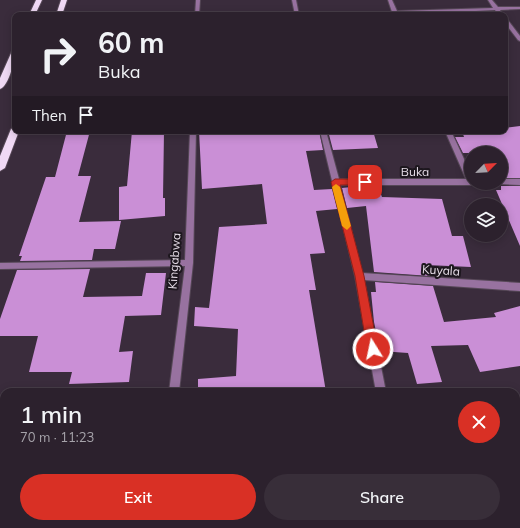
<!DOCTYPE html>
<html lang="en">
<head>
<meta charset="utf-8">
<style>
	:root { --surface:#2c212d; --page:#382e39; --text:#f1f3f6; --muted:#a6a3aa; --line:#483e49; --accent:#d93025 }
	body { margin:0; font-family:Mulish,sans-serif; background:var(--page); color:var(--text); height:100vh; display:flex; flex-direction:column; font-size:15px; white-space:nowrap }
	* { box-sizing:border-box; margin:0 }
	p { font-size:13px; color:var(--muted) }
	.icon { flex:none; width:22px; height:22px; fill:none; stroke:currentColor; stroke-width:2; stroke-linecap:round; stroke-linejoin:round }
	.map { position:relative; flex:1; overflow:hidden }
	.drawer { position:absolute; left:0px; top:388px; width:520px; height:140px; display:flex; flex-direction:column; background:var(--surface); border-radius:12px 12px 0 0; box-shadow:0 2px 10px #0003,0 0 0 1px var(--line) }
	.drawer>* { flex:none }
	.guide { position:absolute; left:12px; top:12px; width:496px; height:122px; border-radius:8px; box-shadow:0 2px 10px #0003,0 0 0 1px var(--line); background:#2c212d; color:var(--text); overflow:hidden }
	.needle { width:26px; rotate:66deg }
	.controls { position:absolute; left:464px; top:146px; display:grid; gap:8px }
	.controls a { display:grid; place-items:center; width:44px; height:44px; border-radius:50%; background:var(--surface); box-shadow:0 2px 10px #0003,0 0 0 1px var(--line); font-size:20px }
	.pin { position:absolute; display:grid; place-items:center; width:34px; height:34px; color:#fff; margin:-17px; border-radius:8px; box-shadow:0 2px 6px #0006 }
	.me { position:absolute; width:44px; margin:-22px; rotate:350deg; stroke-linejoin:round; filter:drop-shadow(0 0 3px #0008) }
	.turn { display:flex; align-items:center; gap:14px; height:84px; padding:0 20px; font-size:18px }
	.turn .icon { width:52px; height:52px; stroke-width:2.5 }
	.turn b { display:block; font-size:28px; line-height:34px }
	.then { display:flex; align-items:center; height:38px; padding:0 20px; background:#0003; gap:8px; font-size:15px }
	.round { display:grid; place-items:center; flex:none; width:42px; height:42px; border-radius:21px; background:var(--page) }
	.headline { display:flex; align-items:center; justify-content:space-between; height:68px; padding:0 20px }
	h1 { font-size:24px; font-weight:600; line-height:30px }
	.primary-button { display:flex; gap:8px; margin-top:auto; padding:8px 20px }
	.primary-button a { flex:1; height:46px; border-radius:24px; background:var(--accent); color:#fff; font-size:16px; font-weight:600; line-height:46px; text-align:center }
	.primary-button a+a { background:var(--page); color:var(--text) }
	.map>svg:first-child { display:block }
</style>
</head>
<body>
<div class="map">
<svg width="520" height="528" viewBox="0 0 520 528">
	<rect width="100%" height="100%" fill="#3a2c3c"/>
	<path fill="#ca8fd6" d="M520 126V178H501V153H463L455 137H464L462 131H505V128Z
		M67 131H90L78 176H91L79 222 121 221 115 249H94L92 260 20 261 22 256H19L46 177H55Z
		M132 131H164L163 198H165V216L119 220V187L127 186Z
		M199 131H319L323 150 306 151 314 190 332 189 337 209 316 211 325 253 310 254 316 290H309L326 392H198V379L236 376 238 329 194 326 195 307 209 308 219 227 267 224 262 184 202 189Z
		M328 131H373L378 148 333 150Z
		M360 186H378L382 197 442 199 452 236H463L471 267 427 265 430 276 374 272 366 206 347 208 342 188Z
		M501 186H520V246L496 190H501Z
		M90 269 83 297 142 296 146 273H166L161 315 125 316 119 352 133 351 129 382 69 384 72 372H29L38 336H0V319L17 270Z
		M375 282 433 286 444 322 496 317 494 313 520 306V366L480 372 468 345 431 346 442 382 417 384 408 353 380 351 374 322 371 292H376Z"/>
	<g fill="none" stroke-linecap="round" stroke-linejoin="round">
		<g stroke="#564857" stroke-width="2">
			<path id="minor" d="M196 0H200L199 15H195Z
				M292 0H296L299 15H295Z
				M388 0H392L397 11 493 8 488 0H492L498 7H520V9L500 10 503 15H498L495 10 398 15H345L347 14 392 12Z
				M505 18 507 19 520 36V41L518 40 505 23Z
				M190 131H196L193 263 179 392H169L185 266 0 269V263L185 260Z
				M320 131H326L339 179H466L445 131H451L471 174V183H474L471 185H340L362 273 520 283V291L364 280 386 392H376L355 276Z
				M501 179H520V185L499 184 501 183Z
				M520 479V489L516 490V480Z
				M154 524H166L165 528H153Z"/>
		</g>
		<g stroke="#564857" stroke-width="2">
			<path id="trunk" d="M36 0H42L35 15H29Z
				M61 0H67L62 15H56Z
				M12 51H15C15 60 9 86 0 89V78Z
				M15 126V131H19L5 168 0 171V156L11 129Z"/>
		</g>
		<use href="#minor" fill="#9872a0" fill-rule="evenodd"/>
		<use href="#trunk" fill="#f0d9f5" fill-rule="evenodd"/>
	</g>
	<path fill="#d93025" stroke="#8d1f18" d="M335 179H365L369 182 365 185H340L364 276 378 349 376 352 373 354 369 352 367 349 355 276 331 182Z"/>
	<path fill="#f59e0b" d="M336 184 340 187 351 226 347 230 342 226 332 187Z"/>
	<g text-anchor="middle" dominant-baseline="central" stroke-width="4" stroke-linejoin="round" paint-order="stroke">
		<g font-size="12" fill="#e6dde7" stroke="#1d171e">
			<text x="415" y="171">Buka</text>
			<text transform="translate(174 261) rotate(-86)">Kingabwa</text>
			<text transform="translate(441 270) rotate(4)">Kuyala</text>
		</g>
	</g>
</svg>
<div class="controls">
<a><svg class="needle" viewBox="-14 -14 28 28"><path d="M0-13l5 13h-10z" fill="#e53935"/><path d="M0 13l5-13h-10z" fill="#a6a3aa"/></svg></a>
<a><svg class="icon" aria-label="layers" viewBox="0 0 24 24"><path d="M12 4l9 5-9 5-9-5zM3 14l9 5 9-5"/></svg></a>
</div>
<div class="pin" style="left:365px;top:182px;background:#d93025"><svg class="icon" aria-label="arrive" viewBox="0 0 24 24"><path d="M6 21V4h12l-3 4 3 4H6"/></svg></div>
<svg class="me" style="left:373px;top:349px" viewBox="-20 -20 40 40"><circle r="17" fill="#d93025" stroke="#fff" stroke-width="3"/><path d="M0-11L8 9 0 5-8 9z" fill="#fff"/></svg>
<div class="guide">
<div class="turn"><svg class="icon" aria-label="right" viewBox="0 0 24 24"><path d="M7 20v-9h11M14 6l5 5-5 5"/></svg><div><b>60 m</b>Buka</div></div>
<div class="then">Then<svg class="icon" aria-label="arrive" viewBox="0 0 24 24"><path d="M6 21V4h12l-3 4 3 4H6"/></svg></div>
</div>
<section class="drawer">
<div class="headline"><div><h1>1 min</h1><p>70 m · 11:23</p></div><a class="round" style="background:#d93025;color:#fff"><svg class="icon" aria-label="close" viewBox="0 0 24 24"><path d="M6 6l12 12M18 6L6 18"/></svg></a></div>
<div class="primary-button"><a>Exit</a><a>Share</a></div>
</section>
</div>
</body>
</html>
